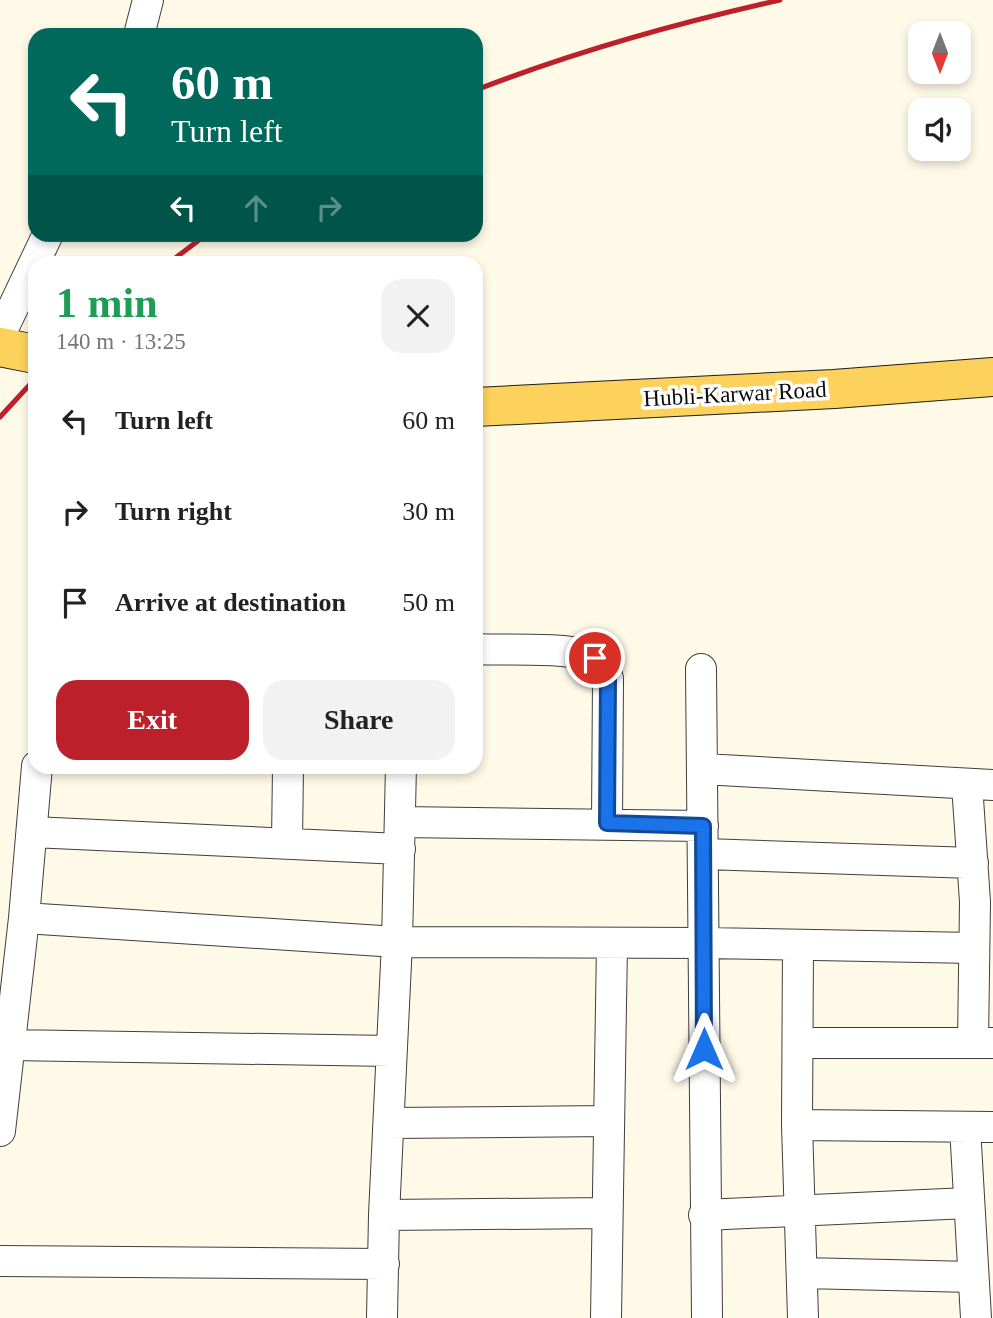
<!DOCTYPE html>
<html lang="en">
<head>
<meta charset="utf-8">
<style>
	:root { --surface:#fff; --page:#f2f2f2; --text:#222; --muted:#767676; --accent:#bc212b }
	body { margin:0; font-family:Georgia,serif; background:var(--page); color:var(--text); height:100vh; display:flex; flex-direction:column; font-size:26px; white-space:nowrap }
	* { box-sizing:border-box; margin:0 }
	p { font-size:23px; color:var(--muted) }
	.icon { flex:none; width:38px; height:38px; fill:none; stroke:currentColor; stroke-width:2; stroke-linecap:round; stroke-linejoin:round }
	.map { position:relative; flex:1; overflow:hidden }
	.details { position:absolute; left:28px; top:256px; width:455px; height:518px; display:flex; flex-direction:column; background:var(--surface); border-radius:21px; box-shadow:0 4px 10px #0003 }
	.details>* { flex:none }
	.top-card { position:absolute; left:28px; top:28px; width:455px; height:214px; border-radius:21px; box-shadow:0 4px 10px #0003; background:#00695c; color:#fff; overflow:hidden }
	.needle { width:46px; rotate:180deg }
	.fabs { position:absolute; left:908px; top:21px; display:grid; gap:14px }
	.fabs a { display:grid; place-items:center; width:63px; height:63px; border-radius:14px; background:var(--surface); box-shadow:0 4px 10px #0003; font-size:35px }
	.pin { position:absolute; display:grid; place-items:center; width:60px; height:60px; color:#fff; margin:-30px; border:4px solid #fff; border-radius:50%; box-shadow:0 2px 7px #0007 }
	.me { position:absolute; width:77px; margin:-38px; rotate:0deg; stroke-linejoin:round; filter:drop-shadow(0 0 5px #0008) }
	.turn { display:flex; align-items:center; gap:24px; height:147px; padding:0 28px; font-size:32px }
	.turn .icon { width:91px; height:91px; stroke-width:2.5 }
	.turn b { display:block; font-size:49px; line-height:60px }
	.lanes { display:flex; align-items:center; height:66px; padding:0 28px; background:#0003; justify-content:center; gap:35px; direction:ltr }
	.lanes .off { opacity:.35 }
	.round { display:grid; place-items:center; flex:none; width:74px; height:74px; border-radius:21px; background:var(--page) }
	.headline { display:flex; align-items:center; justify-content:space-between; height:119px; padding:0 28px }
	h1 { font-size:42px; font-weight:700; line-height:52px; color:#1e9e55 }
	.primary-button { display:flex; gap:14px; margin-top:auto; padding:14px 28px }
	.primary-button a { flex:1; height:80px; border-radius:21px; background:var(--accent); color:#fff; font-size:28px; font-weight:700; line-height:80px; text-align:center }
	.primary-button a+a { background:var(--page); color:var(--text) }
	ul { padding:0; list-style:none }
	li { display:flex; align-items:center; gap:21px; height:91px; padding:0 28px }
	li div { flex:1 }
	li b { display:block; font-size:26px }
	li em { font-style:normal }
	.map>svg:first-child { display:block }
</style>
</head>
<body>
<div class="map">
<svg width="993" height="1318" viewBox="0 0 993 1318">
	<rect width="100%" height="100%" fill="#fffae8"/>
	<g fill="none" stroke-linecap="round" stroke-linejoin="round">
		<g stroke="#3e3e3e" stroke-width="32">
			<path id="minor" d="M139 35 148 0
				M0 335 48 234
				M476 649C504 651 570 646 593 658 602 662 606 669 608 679L607 823
				M701 669 707 1318
				M703 769 993 785
				M967 784 975 902 973 1043
				M401 822 703 826
				M32 832 400 849
				M287 842 288 766
				M704 854 973 863
				M24 918 397 942 704 943 974 948
				M798 946 797 1125 803 1318
				M798 1043H993
				M9 1045 391 1051
				M389 1123 608 1121
				M797 1125 993 1127
				M965 1127 976 1318
				M0 1131 24 918 37 766
				M384 1215 606 1213
				M704 1215 968 1203
				M0 1261 384 1264
				M803 1273 973 1277
				M382 1318 384 1215 397 942 401 766
				M606 1318 612 943"/>
		</g>
		<g stroke="#1c1c1c" stroke-width="40">
			<path id="major" d="M0 347 35 354
				M476 407 834 389 993 377"/>
		</g>
		<use href="#minor" stroke="#fff" stroke-width="30"/>
		<use href="#major" stroke="#fcd25c" stroke-width="38"/>
		<path stroke="#bc212b" stroke-width="5" d="M476 90C574 52 677 23 780 0
			M170 262 207 234
			M0 417 35 379"/>
	</g>
	<g fill="none" stroke-linecap="round" stroke-linejoin="round">
		<g stroke="#114b97" stroke-width="18">
			<path id="route" d="M595 658 606 670 608 679 607 823 703 826 704 1049"/>
		</g>
		<use href="#route" stroke="#1a73e8" stroke-width="12"/>
	</g>
	<g text-anchor="middle" dominant-baseline="central" stroke-width="7" stroke-linejoin="round" paint-order="stroke">
		<g font-size="23" fill="#0b0b0b" stroke="#fff">
			<text transform="translate(735 394) rotate(-3)">Hubli-Karwar Road</text>
		</g>
	</g>
</svg>
<div class="fabs">
<a><svg class="needle" viewBox="-14 -14 28 28"><path d="M0-13l5 13h-10z" fill="#e53935"/><path d="M0 13l5-13h-10z" fill="#767676"/></svg></a>
<a><svg class="icon" aria-label="sound" viewBox="0 0 24 24"><path d="M4 9h4l5-4v14l-5-4H4zM17 9q2 3 0 6"/></svg></a>
</div>
<div class="pin" style="left:595px;top:658px;background:#d93025"><svg class="icon" aria-label="arrive" viewBox="0 0 24 24"><path d="M6 21V4h12l-3 4 3 4H6"/></svg></div>
<svg class="me" style="left:704px;top:1049px" viewBox="-20 -20 40 40"><path d="M0-17L14 15 0 8-14 15z" fill="#1a73e8" stroke="#fff" stroke-width="4"/></svg>
<div class="top-card">
<div class="turn"><svg class="icon" aria-label="left" viewBox="0 0 24 24"><path d="M17 20v-9H6M10 6l-5 5 5 5"/></svg><div><b>60 m</b>Turn left</div></div>
<div class="lanes"><svg class="icon" aria-label="left" viewBox="0 0 24 24"><path d="M17 20v-9H6M10 6l-5 5 5 5"/></svg><svg class="icon off" aria-label="ahead" viewBox="0 0 24 24"><path d="M12 20V5M6 11l6-6 6 6"/></svg><svg class="icon off" aria-label="right" viewBox="0 0 24 24"><path d="M7 20v-9h11M14 6l5 5-5 5"/></svg></div>
</div>
<section class="details">
<div class="headline"><div><h1>1 min</h1><p>140 m · 13:25</p></div><a class="round"><svg class="icon" aria-label="close" viewBox="0 0 24 24"><path d="M6 6l12 12M18 6L6 18"/></svg></a></div>
<ul>
<li><svg class="icon" aria-label="left" viewBox="0 0 24 24"><path d="M17 20v-9H6M10 6l-5 5 5 5"/></svg><div><b>Turn left</b></div><em>60 m</em></li>
<li><svg class="icon" aria-label="right" viewBox="0 0 24 24"><path d="M7 20v-9h11M14 6l5 5-5 5"/></svg><div><b>Turn right</b></div><em>30 m</em></li>
<li><svg class="icon" aria-label="arrive" viewBox="0 0 24 24"><path d="M6 21V4h12l-3 4 3 4H6"/></svg><div><b>Arrive at destination</b></div><em>50 m</em></li>
</ul>
<div class="primary-button"><a>Exit</a><a>Share</a></div>
</section>
</div>
</body>
</html>
